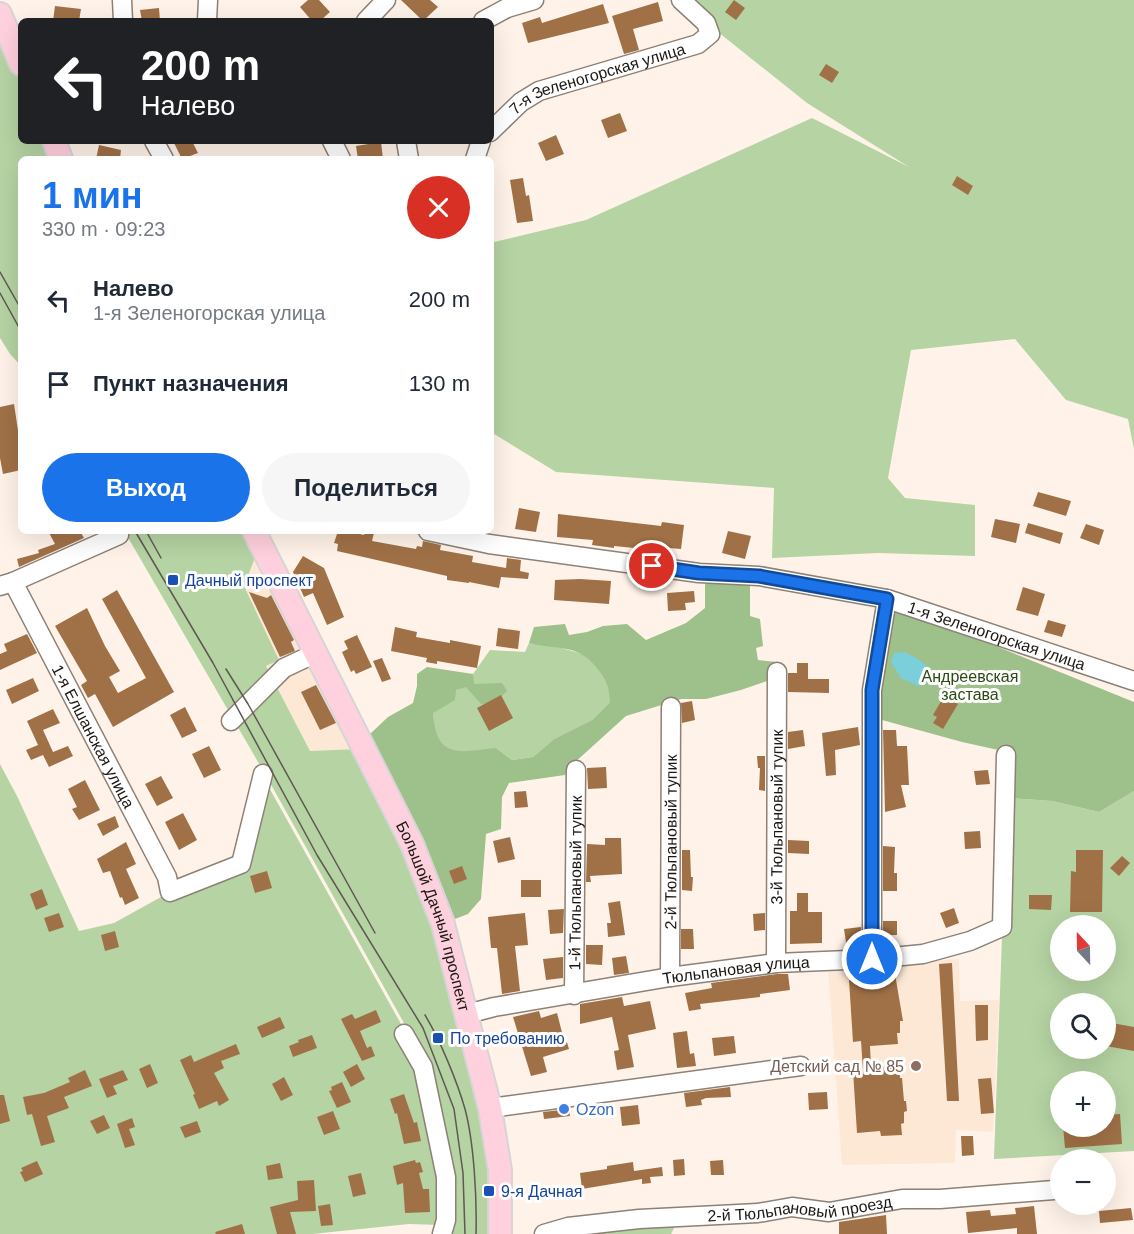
<!DOCTYPE html>
<html lang="ru">
<head>
<meta charset="utf-8">
<style>
	:root { --surface:#fff; --page:#f6f6f7; --text:#1f2937; --muted:#747a83; --accent:#1a73e8 }
	body { margin:0; font-family:Helvetica,sans-serif; background:var(--page); color:var(--text); height:100vh; display:flex; flex-direction:column; font-size:22px; white-space:nowrap }
	* { box-sizing:border-box; margin:0 }
	p { font-size:20px; color:var(--muted) }
	.icon { flex:none; width:33px; height:33px; fill:none; stroke:currentColor; stroke-width:2; stroke-linecap:round; stroke-linejoin:round }
	.map { position:relative; flex:1; overflow:hidden }
	.panel { position:absolute; left:18px; top:156px; width:476px; height:378px; display:flex; flex-direction:column; background:var(--surface); border-radius:9px; box-shadow:0 6px 24px #0002 }
	.panel>* { flex:none }
	.top-card { position:absolute; left:18px; top:18px; width:476px; height:126px; border-radius:9px; box-shadow:0 6px 24px #0002; background:#202124; color:#fff; overflow:hidden }
	.needle { width:39px; rotate:338deg }
	.controls { position:absolute; left:1050px; top:915px; display:grid; gap:12px }
	.controls a { display:grid; place-items:center; width:66px; height:66px; border-radius:50%; background:var(--surface); box-shadow:0 6px 24px #0002; font-size:30px }
	.pin { position:absolute; display:grid; place-items:center; width:51px; height:51px; color:#fff; margin:-26px; border:3px solid #fff; border-radius:50%; box-shadow:0 2px 6px #0007 }
	.me { position:absolute; width:66px; margin:-33px; rotate:0deg; stroke-linejoin:round; filter:drop-shadow(0 0 4px #0008) }
	.turn { display:flex; align-items:center; gap:21px; height:126px; padding:0 24px; font-size:27px }
	.turn .icon { width:78px; height:78px; stroke-width:2.5 }
	.turn b { display:block; font-size:42px; line-height:51px }
	.round { display:grid; place-items:center; flex:none; width:63px; height:63px; border-radius:32px; background:var(--page) }
	.headline { display:flex; align-items:center; justify-content:space-between; height:102px; padding:0 24px }
	h1 { font-size:36px; font-weight:800; line-height:45px; color:var(--accent) }
	.action { display:flex; gap:12px; margin-top:auto; padding:12px 24px }
	.action a { flex:1; height:69px; border-radius:36px; background:var(--accent); color:#fff; font-size:24px; font-weight:800; line-height:69px; text-align:center }
	.action a+a { background:var(--page); color:var(--text) }
	ul { padding:0; list-style:none }
	li { display:flex; align-items:center; gap:18px; height:84px; padding:0 24px }
	li div { flex:1 }
	li b { display:block; font-size:22px }
	li em { font-style:normal }
	.map>svg:first-child { display:block }
</style>
</head>
<body>
<div class="map">
<svg width="1134" height="1234" viewBox="0 0 1134 1234">
	<rect width="100%" height="100%" fill="#fff3e9"/>
	<path fill="#fde8d6" d="M258 550 359 749 310 751 266 665 279 660 244 586Z
		M959 959 960 1001 999 1000 993 1132 956 1130 955 1163 842 1165 828 968Z"/>
	<path fill="#b5d3a3" fill-rule="evenodd" d="M687 0H1134V449L1128 419 1066 400 1015 339 911 350 888 478 905 498 975 505V556L878 553 772 558 774 488 556 472 491 432 490 243 586 220 812 118 909 167 807 103 718 32Z
		M0 32 21 80V141H47L55 159H21V366L10 354 0 338Z
		M122 531H248L258 550 244 586 279 660 266 666 310 751 359 749 438 925 495 1168 492 1234H446L414 1041 269 781 126 534Z
		M529 643 558 647 586 655 616 679 610 702 592 720 554 739 533 757 512 760 496 748 455 769 434 731 433 713 473 674 490 650 525 652Z
		M0 764 18 798 79 931 114 923 170 892 241 864 267 784 401 1024 405 1038 420 1069 443 1177 440 1225 409 1224 312 1234H0Z
		M1134 791V1151L994 1159 1007 798 1052 801 1099 812ZM1060 926H1106V970H1060ZM1060 1004H1106V1048H1060ZM1060 1082H1106V1126H1060Z
		M677 1222 671 1234H555Z"/>
	<path fill="#9ec08a" d="M705 583 750 584V616L760 619 763 646 756 648 758 660 777 662 770 680 741 690 706 699H681L626 716 573 764 565 775 509 783 502 797 501 829 486 834 481 899 468 914 455 919 425 843 370 734 388 717 413 703 417 686V674L427 667 473 674 474 684 502 683 507 691 492 705 481 704 466 687 456 690 455 700 433 713C436 760 460 752 496 748L512 760 533 757 554 739 592 720 610 702C609 688 608 683 600 672 579 642 559 651 529 643L534 627 565 624 569 635 587 632 603 626 627 624 646 640 686 623 705 608Z
		M894 611 941 624 1134 702V791L1099 812 1052 801 1007 798 1012 753 962 742 882 720 879 684Z"/>
	<path fill="#7bcfda" d="M904 652C916 657 926 663 934 675L928 681 918 686 901 678 891 662 894 653Z"/>
	<path fill="#a07147" d="M308 0H319L330 12 320 21H312L300 7Z
		M401 0H430L438 7 423 21Z
		M734 0 745 8 736 20 725 12Z
		M658 2 663 21 633 29 639 50 624 54 612 16Z
		M603 4 609 23 528 43 522 23 540 17 542 23Z
		M55 6 81 9 79 21H53Z
		M159 8 160 21H142L140 10Z
		M826 64 839 72 832 83 819 75Z
		M620 113 627 131 608 138 601 120Z
		M556 135 564 154 546 161 538 143Z
		M173 141H192L198 153 182 159Z
		M381 142 383 159H358L356 146Z
		M99 145 121 150 120 159H96Z
		M957 176 973 186 968 195 952 185Z
		M523 178 526 196 529 195 533 221 517 223 510 180Z
		M14 404 21 450V470L3 474 0 458V407Z
		M1038 492 1071 501 1066 516 1033 506Z
		M519 508 540 512 536 532 515 529Z
		M558 514 661 526 662 522 684 525 681 549 645 546 644 549 614 546V548L592 545 593 540 557 537Z
		M995 519 1020 524 1016 543 991 537Z
		M1028 523 1063 533 1060 544 1025 533Z
		M1086 524 1104 530 1099 545 1080 538Z
		M48 531H80L84 538 19 567 17 559 39 553 38 550 55 544Z
		M338 531H348L364 535 365 531 374 533 372 541 416 549 417 546 422 547 423 541 441 545 440 550 473 556 472 562 506 568 507 558 521 560 520 571 529 573 528 579 501 577 499 588 469 582V583L447 580V576L337 551 338 544 334 543Z
		M728 531 751 536 745 559 722 553Z
		M303 556 324 568 344 617 327 625 313 593 304 597 293 572Z
		M580 579 611 581 609 604 554 600 555 580Z
		M1023 587 1045 594 1038 616 1016 610Z
		M117 590 174 692 113 727 95 694 88 698 81 685 87 681 55 626 87 608 105 646 120 671 109 677 118 693 146 678 102 599Z
		M694 591 695 602 685 603 686 610 668 611 667 593Z
		M249 592 267 598 271 595 294 640 291 642 295 651 280 657Z
		M1048 620 1066 625 1062 637 1044 632Z
		M395 627 417 632 416 637 450 643V640L481 646 477 668 437 661V664L426 662 427 658 391 651Z
		M498 628 520 631 518 649 496 646Z
		M27 634 37 653 0 670V654L7 651 4 644Z
		M357 635 372 667 356 674 354 670 351 672 342 652 348 649 344 641Z
		M382 658 391 679 382 682 373 661Z
		M797 663H808V679H829V693L788 692V673H797Z
		M33 678 39 691 12 704 6 690Z
		M316 685 336 723 320 730 301 692Z
		M501 695 513 718 489 731 477 708Z
		M944 696 958 704 943 729 933 723 937 717 933 715Z
		M692 701 695 720 682 723 681 703Z
		M185 707 197 731 182 738 170 715Z
		M53 709 60 723 43 730 53 752 68 746 73 756 49 767 43 755 31 760 26 750 38 745 27 721Z
		M858 727 860 745 835 750 836 775 826 776 822 733Z
		M803 730 805 746 788 749V732Z
		M883 730H896L897 746H907L909 785H901L906 807 885 812Z
		M209 746 221 770 204 778 192 754Z
		M757 756H765V791L759 790 760 768H758Z
		M606 767 607 788 588 789 587 768Z
		M988 770 990 784 976 785 974 771Z
		M161 776 173 798 157 806 145 784Z
		M85 780 100 810 79 820 72 809 77 807 68 789Z
		M526 791 528 807 515 808 514 792Z
		M183 813 197 840 179 850 165 822Z
		M115 816 119 827 103 836 97 824Z
		M980 831 981 848 965 849 964 832Z
		M510 837 515 859 498 863 493 841Z
		M605 838H621L622 874 590 876 591 882H586L587 844 605 845Z
		M788 840 809 841V854L788 853Z
		M126 842 136 864 126 869 139 898 125 905 122 897 120 898 110 871 103 873 97 859Z
		M883 846 895 847 894 873H897V891H883Z
		M682 850H690L691 877H693L692 891 682 890Z
		M1076 850H1103L1102 912H1070L1071 871 1076 872Z
		M1122 856 1130 863 1119 876 1110 868Z
		M462 866 467 879 454 884 449 871Z
		M267 871 272 888 255 893 250 876Z
		M521 880H541V897H521Z
		M42 889 48 905 36 910 30 894Z
		M797 893H808V912H822V943L790 944V911H797Z
		M1029 895H1052L1051 910 1029 909Z
		M620 901 625 935 608 937 607 923H611L608 903Z
		M954 908 959 923 946 928 940 913Z
		M564 909 563 933 550 934 548 910Z
		M59 913 64 927 49 932 44 918Z
		M525 913 528 945 515 946 520 991 502 994 497 948H491L488 917Z
		M765 913V930L754 931 753 914Z
		M883 921H897V935H883Z
		M861 927V948L847 949 844 929Z
		M681 929H693L694 949H681Z
		M115 931 119 947 105 951 101 935Z
		M586 945H603L602 965 586 964Z
		M626 956 629 973 614 975 612 958Z
		M563 957V978L546 980 543 959Z
		M952 963 959 1101H947L939 964Z
		M777 974H788L790 990 760 994V997L700 1004 701 1009 689 1011 685 993 712 988 711 983Z
		M895 974 903 1021H900V1033H897L898 1044 870 1046 871 1067 899 1065 900 1078H902L904 1101H906L907 1111 904 1112V1123L901 1124 902 1135 881 1136 880 1131 857 1133 853 1071 863 1070 861 1041 853 1042 849 980 870 979V981H880V975Z
		M622 997 624 1006 650 1001 656 1029 628 1035 634 1067 617 1070 614 1051 619 1050 612 1017 580 1024V1004Z
		M975 1005H988V1040L976 1041Z
		M376 1010 381 1022 360 1031 367 1048 371 1046 375 1056 362 1061 341 1019 352 1014 355 1019Z
		M539 1011 541 1018 557 1013 564 1040 566 1039 569 1049 543 1057 547 1072 531 1076 513 1017Z
		M280 1017 285 1028 262 1038 257 1027Z
		M1106 1022 1134 1027V1051L1106 1046Z
		M687 1031 690 1054 694 1053 696 1066 677 1068 673 1033Z
		M312 1035 317 1048 293 1057 289 1046 299 1042 298 1040Z
		M734 1036 736 1053 714 1056 712 1038Z
		M236 1044 240 1054 221 1061 224 1068 214 1073 229 1100 219 1106 217 1101 199 1109 193 1095 195 1094 180 1060 191 1055 194 1062Z
		M150 1064 158 1083 147 1088 139 1069Z
		M357 1064 365 1079 351 1087 343 1072Z
		M85 1070 92 1086 64 1097 69 1108 47 1116 55 1142 41 1146 32 1114 27 1115 23 1097 44 1093 70 1082 68 1078Z
		M123 1070 128 1080 113 1086 117 1094 107 1098 99 1079Z
		M284 1077 293 1095 281 1101 272 1084Z
		M991 1078 994 1113 981 1114 978 1079Z
		M342 1082 351 1102 337 1108 329 1091 332 1090 331 1087Z
		M730 1087 731 1097 706 1098 701 1100 702 1105 686 1107 684 1093Z
		M827 1092 828 1109 809 1110 808 1093Z
		M404 1094 414 1123 417 1122 421 1141 404 1144 397 1113 395 1114 390 1099Z
		M0 1095H4L10 1121 0 1124Z
		M638 1105 640 1124 622 1126 620 1107Z
		M569 1109 570 1116 544 1119 543 1112Z
		M333 1111 340 1129 324 1135 317 1117Z
		M1120 1114 1122 1144 1065 1148 1063 1126H1106V1115Z
		M104 1115 110 1128 97 1134 90 1121Z
		M132 1118 135 1127 129 1129 135 1145 125 1148 117 1124Z
		M197 1121 201 1132 185 1138 180 1127Z
		M961 1136H973L974 1155 962 1156Z
		M684 1159 685 1175 674 1176 673 1160Z
		M415 1160 416 1163 420 1162 423 1172 419 1173 423 1189H429L430 1212 405 1213 403 1183 397 1185 393 1166Z
		M723 1160 724 1175H711L710 1161Z
		M37 1161 43 1174 25 1182 20 1172 23 1171 21 1168Z
		M633 1162 634 1171 662 1167 663 1176 650 1177 651 1183 642 1184V1179L582 1189 580 1173 607 1169V1166Z
		M280 1163 283 1178 268 1180 266 1166Z
		M361 1173 366 1194 353 1197 348 1176Z
		M314 1180 316 1211 290 1212 296 1234H277L270 1207 298 1200 297 1181Z
		M330 1204 333 1225 321 1226 318 1206Z
		M1034 1206 1037 1234H1017V1228L968 1233 966 1212 990 1210 991 1216 1016 1214 1015 1208Z
		M1131 1208 1133 1220 1100 1223 1099 1211Z
		M886 1215 887 1234H839V1222Z
		M242 1224 245 1234H216L215 1232Z"/>
	<g fill="none" stroke-linecap="round" stroke-linejoin="round">
		<g stroke="#8d8075" stroke-width="21">
			<g id="minor">
				<path d="M122 0 123 21"/>
				<path d="M207 21 208 0"/>
				<path d="M366 21 386 0"/>
				<path d="M483 21 507 8 534 0"/>
				<path id="s1" d="M490 132 521 102 539 91 698 44 710 34 706 23 681 0"/>
				<path d="M154 141 164 159"/>
				<path d="M332 141 341 159"/>
				<path d="M406 141 409 159"/>
				<path d="M475 159 481 141"/>
				<path id="s2" d="M428 531 489 544 699 573 759 576 887 599 1134 681"/>
				<path id="s3" d="M13 582 167 877 170 892 241 864 263 774"/>
				<path d="M0 586 13 582 119 535"/>
				<path d="M231 721 284 668 316 653"/>
				<path d="M872 959V690L887 599"/>
				<path id="s4" d="M776 963 777 672"/>
				<path id="s5" d="M670 977 671 707"/>
				<path id="s6" d="M574 995 576 770"/>
				<path id="s7" d="M467 1014 494 1007 670 977 776 963 872 959 923 954 970 941 1002 927 1006 755"/>
				<path d="M404 1034 423 1067 446 1177V1220L442 1234"/>
				<path d="M490 1108 801 1066"/>
				<path id="s8" d="M544 1234 568 1227 639 1219 758 1213 792 1207 829 1212 902 1199H940L1054 1190"/>
			</g>
		</g>
		<g stroke="#d6d5d5" stroke-width="26">
			<g id="major">
				<path d="M0 14 21 64"/>
				<path d="M54 141 61 159"/>
				<path id="s9" d="M254 531 412 844 443 924 490 1108 500 1170V1234"/>
			</g>
		</g>
		<use href="#minor" stroke="#fff" stroke-width="18"/>
		<use href="#major" stroke="#ffd0dd" stroke-width="22"/>
		<path stroke="#5f5853" stroke-width="1.5" d="M0 272 21 309
			M0 293 21 331
			M135 531 213 663 317 855 423 1028 454 1109 463 1173 465 1234
			M146 531 161 558
			M226 669 248 704 375 933
			M425 1015C440 1040 457 1081 465 1109 474 1143 477 1198 476 1234"/>
	</g>
	<g fill="none" stroke-linecap="round" stroke-linejoin="round">
		<g stroke="#114b97" stroke-width="15">
			<path id="route" d="M652 566 699 573 759 576 887 599 872 690V959"/>
		</g>
		<use href="#route" stroke="#1a73e8" stroke-width="10"/>
	</g>
	<g fill="#1a4fb4" stroke="#fff" stroke-width="2">
		<rect x="167" y="574" width="12" height="12" rx="3"/>
		<rect x="432" y="1032" width="12" height="12" rx="3"/>
		<rect x="483" y="1185" width="12" height="12" rx="3"/>
	</g>
	<circle fill="#8d6e63" stroke="#fff" stroke-width="2" cx="916" cy="1066" r="6"/>
	<circle fill="#3f7fe0" stroke="#fff" stroke-width="2" cx="564" cy="1109" r="6"/>
	<g text-anchor="middle" dominant-baseline="central" stroke-width="6" stroke-linejoin="round" paint-order="stroke">
		<g font-size="16" fill="#1c1713" stroke="#fff">
			<text stroke="none"><textPath href="#s1" startOffset="123">7-я Зеленогорская улица</textPath></text>
			<text stroke="none"><textPath href="#s2" startOffset="580">1-я Зеленогорская улица</textPath></text>
			<text stroke="none"><textPath href="#s3" startOffset="174">1-я Елшанская улица</textPath></text>
			<text stroke="none"><textPath href="#s4" startOffset="146">3-й Тюльпановый тупик</textPath></text>
			<text stroke="none"><textPath href="#s5" startOffset="135">2-й Тюльпановый тупик</textPath></text>
			<text stroke="none"><textPath href="#s6" startOffset="112">1-й Тюльпановый тупик</textPath></text>
			<text stroke="none"><textPath href="#s9" startOffset="426">Большой Дачный проспект</textPath></text>
			<text stroke="none"><textPath href="#s7" startOffset="273">Тюльпановая улица</textPath></text>
			<text stroke="none"><textPath href="#s8" startOffset="258">2-й Тюльпановый проезд</textPath></text>
		</g>
		<g font-size="16" fill="#164399" stroke="#fff" text-anchor="start">
			<text x="185" y="580">Дачный проспект</text>
			<text x="450" y="1038">По требованию</text>
			<text x="501" y="1191">9-я Дачная</text>
		</g>
		<g font-size="16" fill="#2b4a12" stroke="#fff">
			<text x="970" y="676">Андреевская<tspan x="970" dy="18">застава</tspan></text>
		</g>
		<g font-size="16" fill="#785e54" stroke="#fff" text-anchor="end">
			<text x="904" y="1066">Детский сад № 85</text>
		</g>
		<g font-size="16" fill="#366cbe" stroke="#fff" text-anchor="start">
			<text x="576" y="1109">Ozon</text>
		</g>
	</g>
</svg>
<div class="controls">
<a><svg class="needle" viewBox="-14 -14 28 28"><path d="M0-13l5 13h-10z" fill="#e53935"/><path d="M0 13l5-13h-10z" fill="#747a83"/></svg></a>
<a><svg class="icon" aria-label="search" viewBox="0 0 24 24"><circle cx="10" cy="10" r="6"/><path d="M15 15l6 6"/></svg></a>
<a>+</a>
<a>−</a>
</div>
<div class="pin" style="left:652px;top:566px;background:#d93025"><svg class="icon" aria-label="arrive" viewBox="0 0 24 24"><path d="M6 21V4h12l-3 4 3 4H6"/></svg></div>
<svg class="me" style="left:872px;top:959px" viewBox="-20 -20 40 40"><circle r="17" fill="#1a73e8" stroke="#fff" stroke-width="3"/><path d="M0-11L8 9 0 5-8 9z" fill="#fff"/></svg>
<div class="top-card">
<div class="turn"><svg class="icon" aria-label="left" viewBox="0 0 24 24"><path d="M17 20v-9H6M10 6l-5 5 5 5"/></svg><div><b>200 m</b>Налево</div></div>
</div>
<section class="panel">
<div class="headline"><div><h1>1 мин</h1><p>330 m · 09:23</p></div><a class="round" style="background:#d93025;color:#fff"><svg class="icon" aria-label="close" viewBox="0 0 24 24"><path d="M6 6l12 12M18 6L6 18"/></svg></a></div>
<ul>
<li><svg class="icon" aria-label="left" viewBox="0 0 24 24"><path d="M17 20v-9H6M10 6l-5 5 5 5"/></svg><div><b>Налево</b><p>1-я Зеленогорская улица</p></div><em>200 m</em></li>
<li><svg class="icon" aria-label="arrive" viewBox="0 0 24 24"><path d="M6 21V4h12l-3 4 3 4H6"/></svg><div><b>Пункт назначения</b></div><em>130 m</em></li>
</ul>
<div class="action"><a>Выход</a><a>Поделиться</a></div>
</section>
</div>
</body>
</html>
